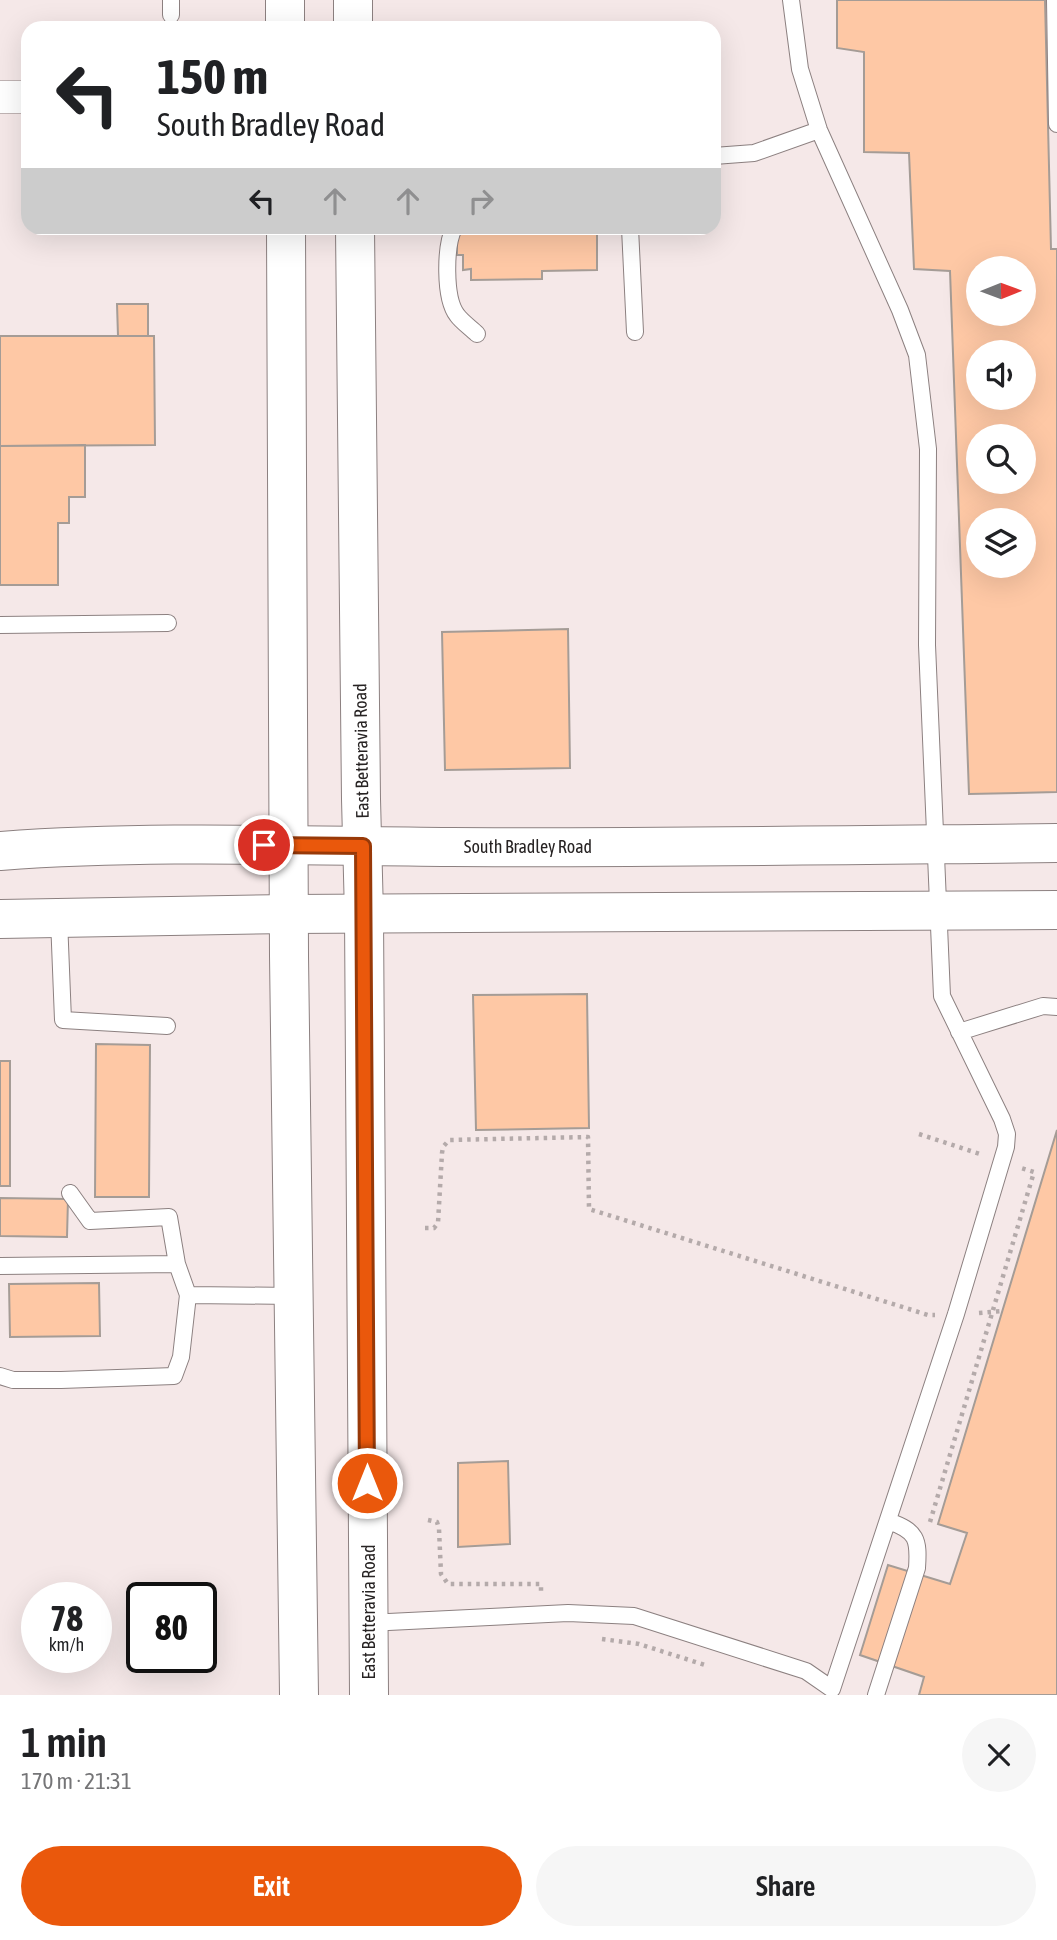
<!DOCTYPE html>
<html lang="en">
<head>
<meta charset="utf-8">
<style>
	:root { --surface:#fff; --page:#f6f6f6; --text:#202124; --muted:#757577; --accent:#ea580c }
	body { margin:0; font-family:"Asap Condensed",sans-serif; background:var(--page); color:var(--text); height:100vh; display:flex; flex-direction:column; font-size:26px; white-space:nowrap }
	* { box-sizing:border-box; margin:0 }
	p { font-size:23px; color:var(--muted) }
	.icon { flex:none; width:38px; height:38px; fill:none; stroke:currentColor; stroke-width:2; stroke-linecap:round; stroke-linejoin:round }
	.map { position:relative; height:1695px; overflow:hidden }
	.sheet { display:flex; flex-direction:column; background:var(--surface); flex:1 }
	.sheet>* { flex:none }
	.hud { position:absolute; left:21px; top:21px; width:700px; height:214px; border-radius:21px; box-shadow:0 7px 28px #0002; background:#fff; color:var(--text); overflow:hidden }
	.needle { width:46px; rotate:89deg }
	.fabs { position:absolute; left:966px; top:256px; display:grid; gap:14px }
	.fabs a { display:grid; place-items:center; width:70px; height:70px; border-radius:50%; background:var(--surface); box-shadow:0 7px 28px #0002; font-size:35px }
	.speed { position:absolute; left:21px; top:1582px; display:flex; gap:14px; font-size:35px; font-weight:700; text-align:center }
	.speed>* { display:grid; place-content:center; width:91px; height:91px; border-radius:50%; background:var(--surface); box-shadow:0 7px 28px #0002; line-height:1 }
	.speed small { font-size:18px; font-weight:400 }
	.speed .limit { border:4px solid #111; border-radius:10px; background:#fff; color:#111 }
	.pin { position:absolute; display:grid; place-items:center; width:60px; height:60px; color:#fff; margin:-30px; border:4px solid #fff; border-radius:50%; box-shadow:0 2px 7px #0007 }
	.me { position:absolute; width:77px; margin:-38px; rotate:0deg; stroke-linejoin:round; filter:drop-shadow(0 0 5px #0008) }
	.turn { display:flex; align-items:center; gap:24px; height:147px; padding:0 21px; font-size:32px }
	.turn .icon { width:91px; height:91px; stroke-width:2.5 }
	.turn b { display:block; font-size:49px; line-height:60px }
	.lanes { display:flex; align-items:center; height:66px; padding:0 21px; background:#0003; justify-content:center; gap:35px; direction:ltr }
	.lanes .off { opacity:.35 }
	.round { display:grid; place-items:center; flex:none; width:74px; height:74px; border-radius:37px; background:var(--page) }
	.summary { display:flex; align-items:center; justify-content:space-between; height:119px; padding:0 21px }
	h1 { font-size:42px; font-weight:600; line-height:52px }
	.primary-button { display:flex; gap:14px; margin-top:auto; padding:14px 21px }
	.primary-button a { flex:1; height:80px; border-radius:42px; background:var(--accent); color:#fff; font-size:28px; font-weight:600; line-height:80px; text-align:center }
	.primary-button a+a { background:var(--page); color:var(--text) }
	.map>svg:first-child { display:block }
</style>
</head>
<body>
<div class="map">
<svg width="1057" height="1695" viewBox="0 0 1057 1695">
	<rect width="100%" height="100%" fill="#f5e8e8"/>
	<path fill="#fec8a5" stroke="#a59c96" stroke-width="2" fill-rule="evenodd" d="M837 0H1045L1051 249H1057V792L969 794 950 271 914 269 909 153 864 152V52L837 48ZM978 268H1024V313H978ZM978 352H1024V397H978ZM978 436H1024V481H978ZM978 520H1024V565H978Z
		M540 228V233L597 231V270L542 271V279L471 280V269L463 270V255H457V229Z
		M117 304H148V336H118Z
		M0 336H154L155 445 0 446Z
		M85 445V497H69V523H58V585H0V446Z
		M568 629 570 768 445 770 442 632Z
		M587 994 589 1128 476 1130 473 995Z
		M96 1044 150 1045 149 1197H95Z
		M0 1061H10V1186H0Z
		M1057 1130V1695H919L924 1677 860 1655 888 1565 950 1584 967 1533 938 1524Z
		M0 1198 68 1199 67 1237 0 1236Z
		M99 1283 100 1336 10 1337 9 1284Z
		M508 1461 510 1544 458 1547V1463Z"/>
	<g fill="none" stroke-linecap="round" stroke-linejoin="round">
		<g stroke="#8c8080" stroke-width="18">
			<path id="lane" d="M171 0V15
				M1055 0 1057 124
				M714 156 754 153 819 130
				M454 228C445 246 444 298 457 315 462 322 471 328 477 334
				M630 228 635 332
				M0 625 168 623
				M59 919 63 1020 167 1026
				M959 1032 1043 1006 1057 1007
				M70 1193 90 1221 169 1217 177 1264 188 1295 294 1296
				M0 1266 177 1264
				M0 1376 13 1380H61L174 1376 181 1357 188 1295
				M368 1623 568 1613 634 1616 806 1671 832 1689 956 1314 1006 1147 1007 1134 1002 1119 942 996 927 645 928 449 917 355 900 310 819 130 800 69 791 0
				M876 1695 917 1568C919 1539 917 1531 888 1521"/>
		</g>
		<g stroke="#8c8080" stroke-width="33">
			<path id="street" d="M0 97H28"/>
		</g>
		<g stroke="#8c8080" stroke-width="40">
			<path id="secondary" d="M0 851C150 840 301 846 451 847 653 848 855 845 1057 843
				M0 919 290 914 1057 910"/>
		</g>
		<g stroke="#8c8080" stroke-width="40">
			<path id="highway" d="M285 0V28
				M353 0V28
				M286 228 289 956 299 1695
				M355 228 361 799 364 914 369 1695"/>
		</g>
		<path stroke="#b4aaaa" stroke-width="4.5" stroke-dasharray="3.5 5" stroke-linecap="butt" d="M919 1134 983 1155
			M425 1228H434L438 1223 442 1153 443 1147 449 1140 588 1137 589 1209 928 1315H935
			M979 1313 1003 1311
			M428 1520 437 1522 439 1529 441 1574 448 1584H541V1594
			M930 1522 1034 1172 1021 1168
			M602 1639 639 1644 705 1665"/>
		<use href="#lane" stroke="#fff" stroke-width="16"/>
		<use href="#street" stroke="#fff" stroke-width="32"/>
		<use href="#secondary" stroke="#fff" stroke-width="38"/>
		<use href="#highway" stroke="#fff" stroke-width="38"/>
	</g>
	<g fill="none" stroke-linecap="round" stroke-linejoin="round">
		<g stroke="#983908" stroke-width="18">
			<path id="route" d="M264 845 363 846 367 1483"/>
		</g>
		<use href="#route" stroke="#ea580c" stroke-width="12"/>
	</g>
	<g text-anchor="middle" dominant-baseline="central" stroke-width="7" stroke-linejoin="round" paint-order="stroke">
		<g font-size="18" fill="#272323" stroke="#fff">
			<text transform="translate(361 751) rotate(-91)">East Betteravia Road</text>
			<text x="528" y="846">South Bradley Road</text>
			<text transform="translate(368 1612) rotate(-90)">East Betteravia Road</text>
		</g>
	</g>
</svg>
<div class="fabs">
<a><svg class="needle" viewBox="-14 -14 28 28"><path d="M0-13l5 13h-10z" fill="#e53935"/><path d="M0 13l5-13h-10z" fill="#757577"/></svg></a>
<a><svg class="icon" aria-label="sound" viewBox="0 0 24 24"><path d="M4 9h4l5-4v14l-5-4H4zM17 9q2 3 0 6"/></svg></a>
<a><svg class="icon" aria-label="search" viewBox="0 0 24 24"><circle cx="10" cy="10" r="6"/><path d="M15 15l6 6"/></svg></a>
<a><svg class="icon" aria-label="layers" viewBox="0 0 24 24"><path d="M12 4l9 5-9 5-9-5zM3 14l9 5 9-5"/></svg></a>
</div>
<div class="speed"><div>78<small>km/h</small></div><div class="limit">80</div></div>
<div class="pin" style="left:264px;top:845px;background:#d93025"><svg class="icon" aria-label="arrive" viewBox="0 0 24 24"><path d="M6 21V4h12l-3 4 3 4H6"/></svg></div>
<svg class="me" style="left:367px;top:1483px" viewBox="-20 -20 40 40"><circle r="17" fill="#ea580c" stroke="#fff" stroke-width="3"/><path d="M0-11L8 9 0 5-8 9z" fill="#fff"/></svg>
<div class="hud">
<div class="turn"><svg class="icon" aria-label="left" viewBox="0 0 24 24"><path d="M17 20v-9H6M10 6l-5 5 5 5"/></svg><div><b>150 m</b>South Bradley Road</div></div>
<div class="lanes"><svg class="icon" aria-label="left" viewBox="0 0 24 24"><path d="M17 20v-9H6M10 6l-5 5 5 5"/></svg><svg class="icon off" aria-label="ahead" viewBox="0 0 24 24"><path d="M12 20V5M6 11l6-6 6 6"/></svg><svg class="icon off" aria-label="ahead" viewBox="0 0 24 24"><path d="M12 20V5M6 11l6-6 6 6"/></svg><svg class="icon off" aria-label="right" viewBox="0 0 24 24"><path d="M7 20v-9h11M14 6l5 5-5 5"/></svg></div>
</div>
</div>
<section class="sheet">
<div class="summary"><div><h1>1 min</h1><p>170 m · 21:31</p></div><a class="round"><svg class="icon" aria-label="close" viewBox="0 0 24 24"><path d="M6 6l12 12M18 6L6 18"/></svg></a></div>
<div class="primary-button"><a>Exit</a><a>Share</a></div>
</section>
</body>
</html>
